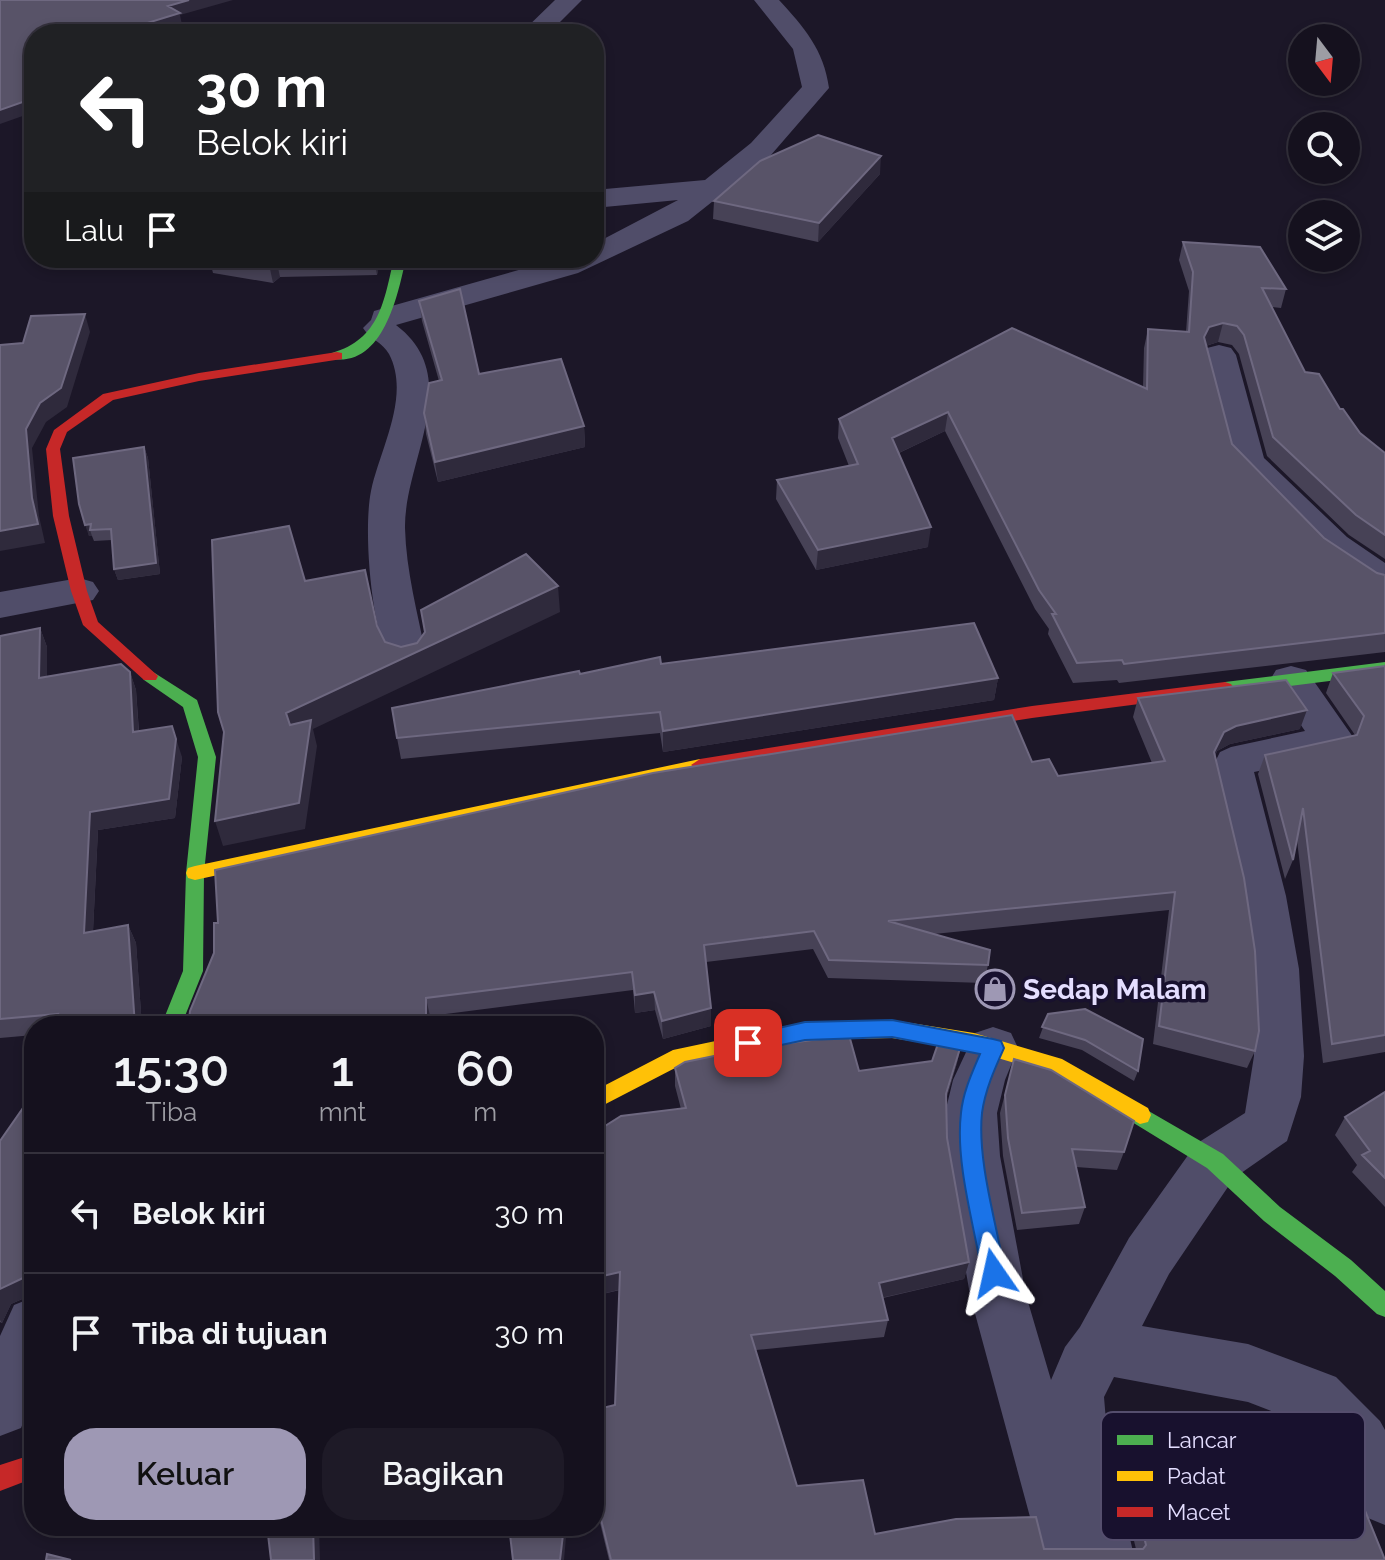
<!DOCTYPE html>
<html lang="id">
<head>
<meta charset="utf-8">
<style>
	:root { --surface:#15111e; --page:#1e1a27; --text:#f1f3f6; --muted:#9d9da4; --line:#34313c; --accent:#9e98b4 }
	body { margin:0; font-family:Raleway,sans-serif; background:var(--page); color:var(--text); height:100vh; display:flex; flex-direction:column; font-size:30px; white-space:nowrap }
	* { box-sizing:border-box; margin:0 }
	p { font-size:26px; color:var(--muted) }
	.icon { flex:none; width:44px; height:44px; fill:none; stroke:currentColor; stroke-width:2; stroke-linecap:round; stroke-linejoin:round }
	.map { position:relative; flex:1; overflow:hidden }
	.side { position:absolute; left:24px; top:1016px; width:580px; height:520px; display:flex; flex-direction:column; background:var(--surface); border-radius:32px; box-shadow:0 4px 12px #0003,0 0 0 2px var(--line) }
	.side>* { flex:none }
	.hud { position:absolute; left:24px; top:24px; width:580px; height:244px; border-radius:32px; box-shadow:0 4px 12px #0003,0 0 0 2px var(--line); background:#202124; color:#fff; overflow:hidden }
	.needle { width:52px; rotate:164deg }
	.buttons { position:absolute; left:1288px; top:24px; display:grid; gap:16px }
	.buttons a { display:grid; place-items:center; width:72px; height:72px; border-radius:50%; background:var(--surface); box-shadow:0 4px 12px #0003,0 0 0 2px var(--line); font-size:40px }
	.pin { position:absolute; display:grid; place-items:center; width:68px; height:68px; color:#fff; margin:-34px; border-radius:16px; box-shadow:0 4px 12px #0006 }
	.me { position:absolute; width:88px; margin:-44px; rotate:349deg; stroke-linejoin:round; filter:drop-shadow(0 0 6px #0008) }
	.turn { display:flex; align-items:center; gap:28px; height:168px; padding:0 40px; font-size:36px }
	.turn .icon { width:104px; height:104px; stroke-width:2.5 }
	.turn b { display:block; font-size:56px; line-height:68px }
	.then { display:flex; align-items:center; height:76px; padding:0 40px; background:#0003; gap:16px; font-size:30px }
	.eta { display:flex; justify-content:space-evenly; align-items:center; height:136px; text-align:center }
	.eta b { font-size:48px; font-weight:600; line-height:56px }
	.cta { display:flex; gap:16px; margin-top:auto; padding:16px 40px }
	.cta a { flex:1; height:92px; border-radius:32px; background:var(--accent); color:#111; font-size:32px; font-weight:600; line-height:92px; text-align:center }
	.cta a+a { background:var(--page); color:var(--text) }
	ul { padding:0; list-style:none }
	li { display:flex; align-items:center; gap:24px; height:120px; padding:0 40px; border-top:2px solid var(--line) }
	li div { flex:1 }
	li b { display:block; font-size:30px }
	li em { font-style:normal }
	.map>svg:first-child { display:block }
</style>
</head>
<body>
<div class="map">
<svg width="1385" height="1560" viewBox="0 0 1385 1560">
	<rect width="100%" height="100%" fill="#1c1728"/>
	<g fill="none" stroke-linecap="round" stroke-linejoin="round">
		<path fill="#504d69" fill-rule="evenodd" d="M555 0H582L548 34H520Z
			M754 0H779C804 27 824 50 829 88L771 155 688 221 578 273 396 325C466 378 404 460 405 528 406 571 418 614 426 656L420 666 406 670 392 666C371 632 363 530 371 491 380 449 411 396 389 354 383 343 369 338 363 328L371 320 374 311 561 258H594V244L678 200 594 208V190L705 180 751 143 802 87 793 49Z
			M1219 345 1231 348 1236 355 1264 458 1347 537 1385 563V594L1371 590 1319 555 1234 470 1229 462 1202 355 1207 348Z
			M79 578 93 582 99 591 93 600 0 618V592Z
			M1291 666 1306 670 1353 737 1346 753 1254 772 1286 896 1299 969 1304 1056 1301 1097 1287 1141 1234 1178 1169 1274 1142 1326 1248 1344 1315 1369 1336 1377 1380 1421 1385 1430V1525L1363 1516 1338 1463 1295 1420 1248 1402 1114 1377 1104 1397 1108 1445 1135 1560H1038L1030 1517 970 1295 946 1156 945 1113 953 1080 975 1033 993 1027 1011 1033 1018 1048 1005 1080 997 1113 1000 1156 1026 1295 1051 1380 1065 1347 1080 1327 1129 1238 1196 1144 1245 1113 1254 1056 1251 969 1240 896 1210 772 1220 752 1231 747 1305 731 1270 680 1276 670Z
			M34 1297V1396L21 1428 0 1436V1336L14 1305Z"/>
		<path fill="#4caf50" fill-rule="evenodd" d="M394 258H406C398 294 384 367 332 359V353C380 339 384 301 394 258Z
			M1385 662V674L1225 694 1216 688 1225 682Z
			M150 670 197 700 216 757 204 873 203 971 181 1026H161L183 971 186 873 198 757 183 707 144 680 142 676 144 672Z
			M1140 1106 1223 1154 1280 1207 1351 1260 1385 1291V1317L1377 1314 1335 1276 1264 1221 1207 1168 1132 1122 1129 1115 1132 1108Z"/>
		<path fill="#ffc107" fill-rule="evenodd" d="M700 759 709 765 706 770 195 880 188 878 186 873 188 868 195 866Z
			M892 1020 974 1033 1062 1059 1148 1108 1151 1115 1148 1122 1140 1124 1056 1075 974 1051 892 1038 805 1040 677 1067 594 1110V1091L673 1050 805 1022Z"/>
		<path fill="#c62828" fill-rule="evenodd" d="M337 352 342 353V359L199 381 113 400 67 432 60 449 69 516 87 591 98 622 158 676 156 680H144L83 625 71 591 53 516 46 449 54 430 103 394 199 373Z
			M1225 682 1231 684 1234 688 1231 692 1032 718 700 771 691 765 700 759 1032 706Z
			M34 1454V1478L0 1491V1465Z"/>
	</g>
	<path fill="#474256" d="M880 174 818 242 713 219 714 201Z
		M1183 242 1286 289 1281 308 1272 307 1305 372 1340 409 1360 433 1385 453V559L1349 535 1267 456 1239 354 1232 345 1218 342 1206 346 1232 444 1324 538 1377 573 1385 575V652L1119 683 1117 680 1073 683 1048 634 1049 629 1035 609 945 431 899 453 928 547 816 570 776 499 777 480 849 466 838 438 839 419 1143 388 1144 348 1148 329 1186 332 1189 291 1179 260Z
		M209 258H381L377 275 280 277 273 283 213 273Z
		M419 301 479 374 584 426 585 447 438 482 426 434 424 413 439 381 422 321Z
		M144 447 148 458 160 574 118 580 114 569 112 540 94 541 92 536H89L73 458Z
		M40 628 47 647V676L130 672 136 690 139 731 182 757 175 818 98 830 93 931 128 925 136 943 142 1026H34V1035L0 1038V636Z
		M661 664 998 678 994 700 663 752 660 733 401 759 397 738 580 674Z
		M1385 666V1052L1323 1063 1297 840 1293 860 1285 879 1258 774 1265 755 1355 735 1326 693 1333 673Z
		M1138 698 1300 729 1230 744 1217 751 1215 756 1255 1051 1247 1068 1153 1044 1169 910 934 934 988 965 984 983 828 978 813 949 706 962 711 1008V1026L663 1039 655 1010 635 1013 633 990 430 1016 214 953 218 923 1032 762 1058 776 1152 763 1133 717Z
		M1048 1014 1138 1071 1134 1081 1082 1050 1039 1038Z
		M961 1045 957 1063 946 1100 947 1138 969 1262 964 1279 883 1298 888 1320 884 1337 756 1350 797 1486 875 1534 1044 1549H1136L1111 1447 1119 1431 1209 1442 1385 1560H609L594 1498V1410L615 1405 620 1290 594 1296 596 1158 594 1139 681 1109 675 1086V1068L859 1071 932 1061Z
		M1014 1059 1124 1152 1117 1170 1076 1167 1085 1207 1079 1224 1017 1230 1003 1156 1000 1113Z
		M34 1080V1318L27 1307V1297L11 1304 2 1323 0 1322V1141L25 1105Z
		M1385 1092V1207L1352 1172 1357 1165 1335 1135 1345 1117Z"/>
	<path fill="#2f2a3c" d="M189 0H233L180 15 182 25 152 34H135L134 27 168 6Z
		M34 98V112L0 124V110Z
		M881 156 880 174 818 242 819 223Z
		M276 258 280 277 273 283 269 264Z
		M374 258H381L377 275Z
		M85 314 90 332 67 407 46 422 32 448 39 516 45 543 0 551V531L32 498 26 429Z
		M1223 323 1218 342 1205 346 1204 337 1209 327Z
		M948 412 945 431 890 457 892 438Z
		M584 426 585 447 438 482 435 462Z
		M144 447 148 458 160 574 118 580 114 569Z
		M91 524 90 530 92 536H89L85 525Z
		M931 527 928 547 816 570 818 550Z
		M558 586 560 612 313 729 317 746 305 829 223 846 215 821 293 739 286 713Z
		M40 628 47 647V696L39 678Z
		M130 672 136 690 140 751 133 732Z
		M998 678 994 700 663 752V731Z
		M1307 710 1300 729 1230 744 1217 751 1207 771 1214 752 1224 732 1236 726Z
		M172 726 182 757 175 818 98 830 92 951 84 933 90 812Z
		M128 925 136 943 142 1026H135Z
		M654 992 655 1010 635 1013V995Z
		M426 998 430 1016V1026H426Z
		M711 1008V1026L663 1039 662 1021Z
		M961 1045 957 1063 942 1112 946 1094Z
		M969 1262 964 1279 876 1299 879 1283Z
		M620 1272 622 1289 594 1296V1278Z
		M23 1278 33 1294 11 1304 2 1323 0 1320V1289Z
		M313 1526H319L320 1560H314Z
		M564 1526H567L564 1560H560Z"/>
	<path fill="#585368" stroke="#6e6880" stroke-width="2" d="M0 0H189L168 6 180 13 134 27 138 34H34V62L27 64 34 68V98L0 110Z
		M818 135 881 156 819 223 714 201 760 161Z
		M1183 242 1260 247 1286 289 1262 288 1305 372 1319 374 1340 409H1343L1360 433 1385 453V535L1356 515 1273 437 1244 335 1237 326 1223 323 1209 327 1204 337 1232 444 1324 538 1377 573 1385 575V633L1124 664 1122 660 1077 663 1052 614H1056L1039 590 948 412 892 438 931 527 818 550 777 480 858 464 839 419 1012 328 1147 389 1148 329 1189 332 1193 272Z
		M232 258H276L269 264Z
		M460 289 479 374 561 359 584 426 435 462 424 413 429 383 442 380 419 301Z
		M85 314 61 388 40 403 26 429 32 498 38 524 0 531V345L23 343 31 316Z
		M144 447 156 563 114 569 111 529 90 530 91 524 85 525 79 504 73 458Z
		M289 526 305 581 365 570 377 626 385 642 401 647 417 643 425 632 421 610 526 554 558 586 286 713 290 725 311 720 299 803 215 821 224 732 218 712 212 540Z
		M974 623 998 678 663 731 660 712 397 738 392 708 579 671 580 674 660 657 661 664Z
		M40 628 39 678 121 664 130 672 133 732 172 726 176 739 169 799 90 812 84 933 128 925 135 1026H53L58 1014 0 1019V636Z
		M1385 666V1035L1332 1044 1303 808 1293 860 1265 755 1357 735 1364 716 1333 673Z
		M1286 680 1307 710 1236 726 1224 732 1214 752 1244 878 1255 951 1259 1031 1255 1051 1159 1026 1175 892 888 921 990 950 988 965 829 960 814 931 704 945 711 1008 662 1021 654 992 635 995 632 972 426 998V1026H188L190 1011 214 953V923H218L215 870 653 773 1012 715 1032 762 1049 759 1058 776 1165 761 1138 698Z
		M1085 1009 1143 1039 1138 1071 1085 1040 1042 1027 1048 1014Z
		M849 1035 859 1071 932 1061 939 1041 961 1045 946 1094 947 1138 969 1262 879 1283 888 1320 751 1335 797 1486 863 1480 875 1534 956 1519 1036 1517 1044 1549H1143L1146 1545 1119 1431 1202 1426 1209 1442 1312 1415 1336 1439 1385 1560H611L594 1491V1410L615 1405 620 1272 594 1278V1158H597L594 1133 621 1116 686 1108 675 1068 685 1062 753 1048Z
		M1014 1059 1051 1070 1134 1121 1124 1152 1072 1149 1085 1207 1022 1213 1008 1138 1005 1095Z
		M34 1080V1309L27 1307V1281L23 1278 0 1289V1141L25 1105Z
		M1385 1092V1178L1362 1155 1370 1151 1345 1117Z
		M267 1526H313L314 1560H271Z
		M509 1526H564L560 1560H513Z
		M47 1554 71 1560H46Z"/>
	<path fill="#1a73e8" stroke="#114b97" stroke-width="2" d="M892 1020 993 1039 1001 1041 1004 1048C995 1068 985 1090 982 1113 977 1161 997 1225 1005 1273L1002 1281 994 1284 985 1281 982 1273C974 1225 955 1162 961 1113 963 1092 972 1073 980 1054L892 1037 805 1040 748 1052 740 1050 737 1043 740 1037 748 1035 805 1022Z"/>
	<defs>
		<g id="shop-ring" transform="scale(2)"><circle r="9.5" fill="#18112e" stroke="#9e98b4" stroke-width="1.5"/><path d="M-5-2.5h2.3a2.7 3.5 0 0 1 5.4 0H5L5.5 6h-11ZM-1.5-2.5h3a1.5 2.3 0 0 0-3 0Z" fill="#9e98b4"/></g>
	</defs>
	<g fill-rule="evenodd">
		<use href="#shop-ring" x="995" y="989"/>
	</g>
	<g text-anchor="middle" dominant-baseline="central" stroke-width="7" stroke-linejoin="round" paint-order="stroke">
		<g font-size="28" font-weight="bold" fill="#e4deff" stroke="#18112e" text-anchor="start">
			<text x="1023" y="989">Sedap Malam</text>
		</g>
	</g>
	<rect x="1101" y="1412" width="264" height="128" rx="12" fill="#18112e" stroke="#554e6d" stroke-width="2"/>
	<rect x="1117" y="1435" width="36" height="10" fill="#4caf50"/>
	<rect x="1117" y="1471" width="36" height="10" fill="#ffc107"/>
	<rect x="1117" y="1507" width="36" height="10" fill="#c62828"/>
	<g font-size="22" fill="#e4deff">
		<text x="1167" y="1448">Lancar</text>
		<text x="1167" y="1484">Padat</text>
		<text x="1167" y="1520">Macet</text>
	</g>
</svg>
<div class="buttons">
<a><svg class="needle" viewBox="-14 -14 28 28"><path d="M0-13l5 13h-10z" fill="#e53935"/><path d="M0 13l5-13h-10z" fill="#9d9da4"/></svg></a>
<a><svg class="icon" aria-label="search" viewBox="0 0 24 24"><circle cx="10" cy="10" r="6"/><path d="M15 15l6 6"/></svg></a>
<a><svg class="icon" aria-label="layers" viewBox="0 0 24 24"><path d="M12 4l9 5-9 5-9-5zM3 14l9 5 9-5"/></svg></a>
</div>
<div class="pin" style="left:748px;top:1043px;background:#d93025"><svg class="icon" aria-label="arrive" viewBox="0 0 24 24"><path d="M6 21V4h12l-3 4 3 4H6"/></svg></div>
<svg class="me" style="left:994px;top:1273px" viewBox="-20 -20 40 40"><path d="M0-17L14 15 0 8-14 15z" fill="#1a73e8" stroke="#fff" stroke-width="4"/></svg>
<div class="hud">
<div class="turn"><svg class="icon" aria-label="left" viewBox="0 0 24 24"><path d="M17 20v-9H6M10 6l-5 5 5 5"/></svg><div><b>30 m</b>Belok kiri</div></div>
<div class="then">Lalu<svg class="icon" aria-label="arrive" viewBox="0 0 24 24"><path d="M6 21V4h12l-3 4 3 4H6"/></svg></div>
</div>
<section class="side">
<div class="eta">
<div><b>15:30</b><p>Tiba</p></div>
<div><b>1</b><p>mnt</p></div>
<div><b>60</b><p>m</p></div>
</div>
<ul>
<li><svg class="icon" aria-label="left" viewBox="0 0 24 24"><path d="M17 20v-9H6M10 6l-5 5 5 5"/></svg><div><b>Belok kiri</b></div><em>30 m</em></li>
<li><svg class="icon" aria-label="arrive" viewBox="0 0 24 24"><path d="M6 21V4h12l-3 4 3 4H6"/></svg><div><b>Tiba di tujuan</b></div><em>30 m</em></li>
</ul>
<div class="cta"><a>Keluar</a><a>Bagikan</a></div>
</section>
</div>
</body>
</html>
